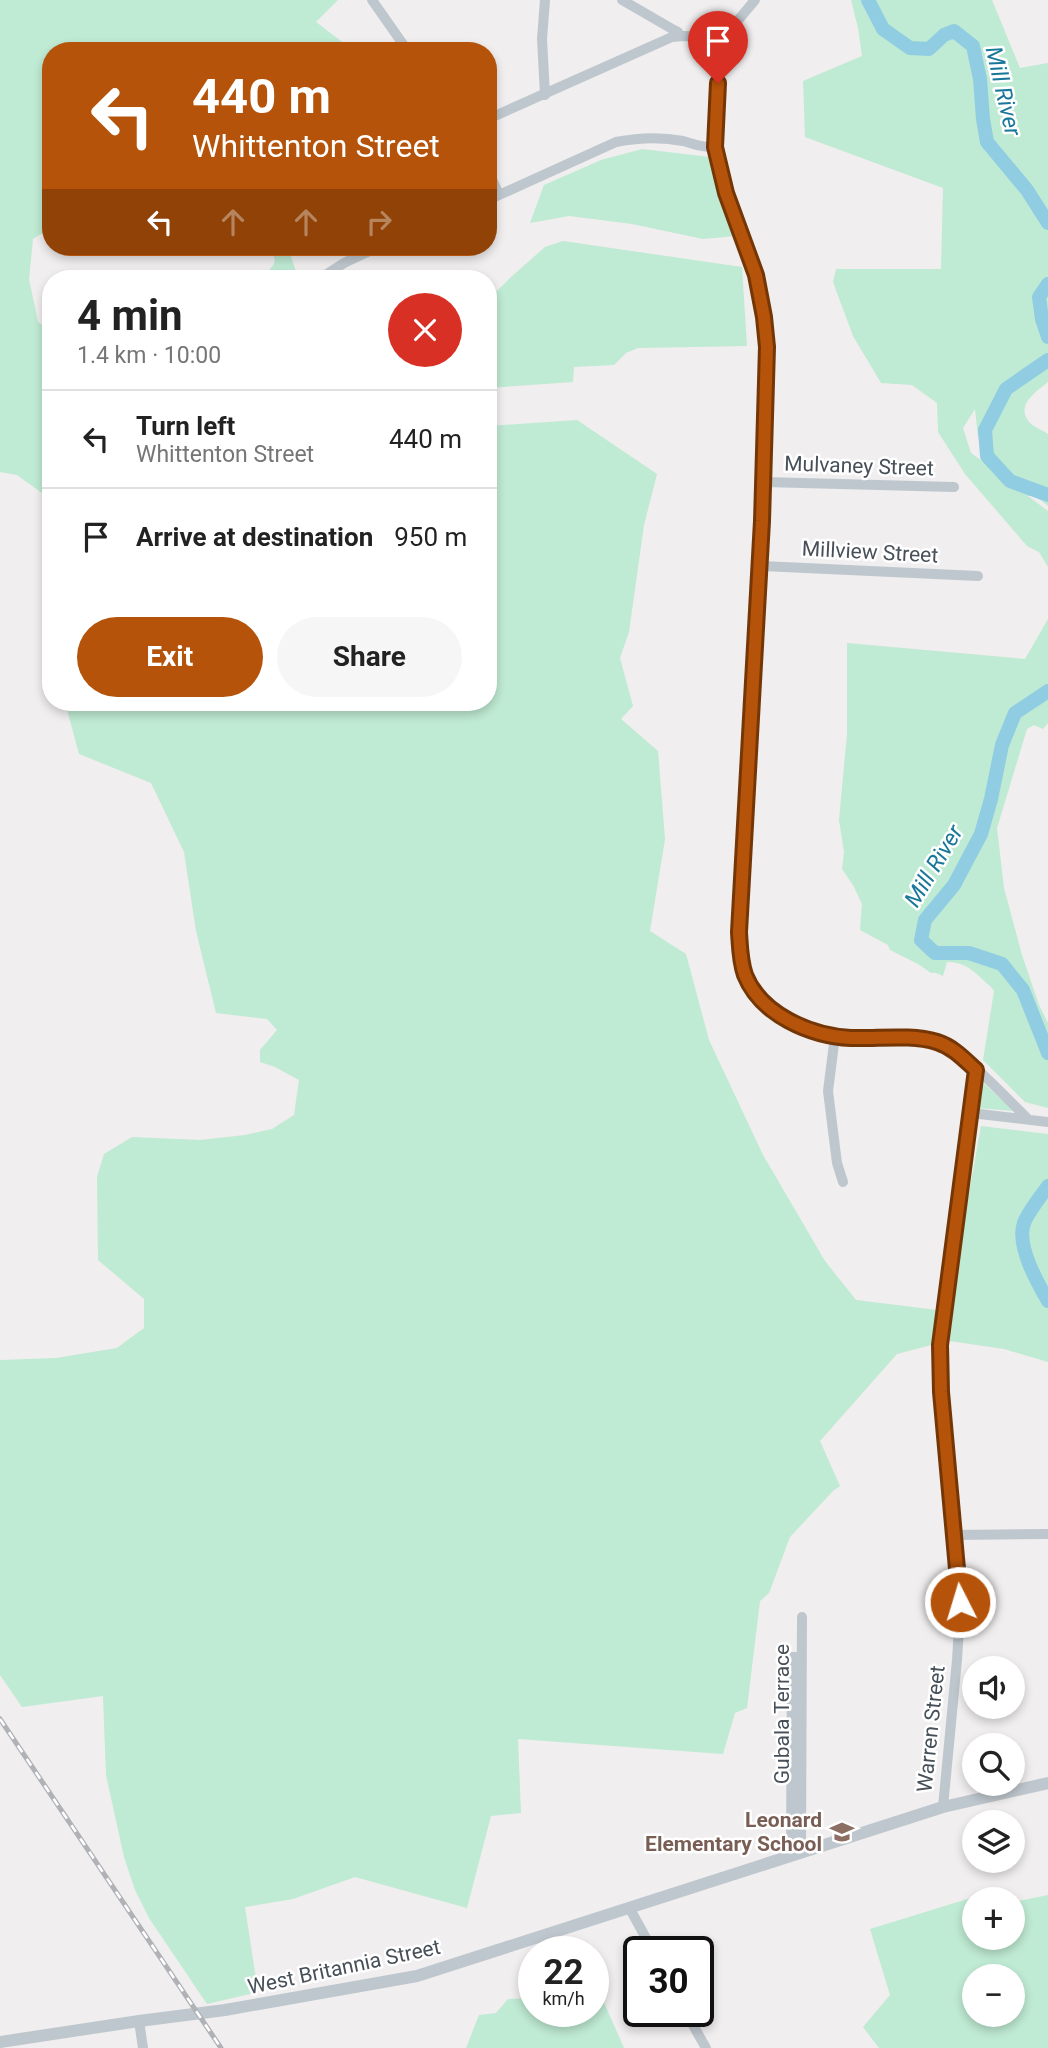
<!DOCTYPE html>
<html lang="en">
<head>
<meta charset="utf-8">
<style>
	:root { --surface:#fff; --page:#f6f6f6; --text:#222; --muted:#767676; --line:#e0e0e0; --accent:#b45309 }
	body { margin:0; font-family:Roboto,sans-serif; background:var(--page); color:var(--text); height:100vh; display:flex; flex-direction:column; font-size:26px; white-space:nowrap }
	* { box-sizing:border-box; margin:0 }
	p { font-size:23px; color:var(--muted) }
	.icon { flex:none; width:38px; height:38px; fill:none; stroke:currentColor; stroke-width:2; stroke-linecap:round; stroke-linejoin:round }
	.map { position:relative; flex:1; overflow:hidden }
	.sheet { position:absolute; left:42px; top:270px; width:455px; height:441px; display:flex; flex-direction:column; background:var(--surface); border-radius:28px; box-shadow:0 4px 10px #0003 }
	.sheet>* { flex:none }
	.guide { position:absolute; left:42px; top:42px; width:455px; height:214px; border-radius:28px; box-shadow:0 4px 10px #0003; background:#b45309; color:#fff; overflow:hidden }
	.controls { position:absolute; left:962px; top:1656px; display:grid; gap:14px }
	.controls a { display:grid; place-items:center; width:63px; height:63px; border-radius:50%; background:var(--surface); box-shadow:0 4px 10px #0003; font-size:35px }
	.speed { position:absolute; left:518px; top:1936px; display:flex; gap:14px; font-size:35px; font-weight:700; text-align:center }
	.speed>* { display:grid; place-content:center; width:91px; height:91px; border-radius:50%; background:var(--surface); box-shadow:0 4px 10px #0003; line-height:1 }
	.speed small { font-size:18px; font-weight:400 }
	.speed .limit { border:4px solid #111; border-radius:10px; background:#fff; color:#111 }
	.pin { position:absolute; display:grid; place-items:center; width:60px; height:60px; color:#fff; margin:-72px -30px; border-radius:50% 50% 50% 0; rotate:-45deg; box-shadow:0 0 7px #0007 }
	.pin .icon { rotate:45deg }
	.me { position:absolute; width:77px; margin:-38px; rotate:355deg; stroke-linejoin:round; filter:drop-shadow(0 0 5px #0008) }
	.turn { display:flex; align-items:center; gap:24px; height:147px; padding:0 35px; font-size:32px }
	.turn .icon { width:91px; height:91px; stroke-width:2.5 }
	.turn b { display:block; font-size:49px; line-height:60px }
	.lanes { display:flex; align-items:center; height:66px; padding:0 35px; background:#0003; justify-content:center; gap:35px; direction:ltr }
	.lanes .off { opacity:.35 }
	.round { display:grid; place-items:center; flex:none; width:74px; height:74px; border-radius:37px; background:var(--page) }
	.overview { display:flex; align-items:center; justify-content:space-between; height:119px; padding:0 35px }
	h1 { font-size:42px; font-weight:700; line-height:52px }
	.action { display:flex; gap:14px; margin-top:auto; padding:14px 35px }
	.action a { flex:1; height:80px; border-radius:42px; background:var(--accent); color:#fff; font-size:28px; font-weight:700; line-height:80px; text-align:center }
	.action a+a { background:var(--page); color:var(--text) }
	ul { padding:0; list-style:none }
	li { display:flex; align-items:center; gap:21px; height:98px; padding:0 35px; border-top:2px solid var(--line) }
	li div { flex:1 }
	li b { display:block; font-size:26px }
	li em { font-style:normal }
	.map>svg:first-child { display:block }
</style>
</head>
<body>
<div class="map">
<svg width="1048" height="2048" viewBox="0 0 1048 2048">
	<rect width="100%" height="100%" fill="#f0eeee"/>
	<path fill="#bfead3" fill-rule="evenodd" d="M0 0H338L316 22 354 51H51V228L33 239 29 279 38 322 51 331V506L46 496 17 475 0 472Z
		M851 0H992L1020 68 1048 63V382C1037 391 1015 405 1029 422 1034 427 1042 430 1048 434V506L1034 495 1028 496 1048 511V567L1039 552 1027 546 965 474 938 432 937 403 912 385 881 383 853 336 833 282 836 269H941L943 188 805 137 803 81 862 56 858 28ZM975 409 978 437 986 448 996 471 971 453 963 428Z
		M642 149 710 157 736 236 703 239 632 224 569 216 530 223 544 185 601 160Z
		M563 241 742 267 747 346 638 348 626 353 614 365 574 367 573 382 488 388V300L510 278 545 247Z
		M270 247H288L298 278H246L239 274C246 275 256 279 263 277 269 275 267 274 270 269 277 261 276 258 268 249Z
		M577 420 657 474 644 525 629 632 620 658 633 706 621 719 658 751 665 839 650 931 686 954 709 1040 763 1155 825 1261 856 1300 937 1310 935 1344 897 1354 820 1441 840 1486 833 1491 790 1537 769 1593 760 1601 747 1708 735 1713 723 1754 518 1739 521 1813 491 1816 467 1908 355 1877 293 1899 245 1907 258 1992 207 2004 149 1918 135 1890 124 1857 106 1775 103 1696 22 1707 0 1675V1360L56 1358 117 1348 144 1328V1299L98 1260 97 1177 104 1154 132 1137 200 1140 245 1135 272 1129 294 1115 299 1080 275 1067 260 1062V1050L277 1030 267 1019 216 1013 196 931 184 852 151 783 79 754 65 702H488V426Z
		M1048 619V723L1043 729 1034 725 1027 729 997 828 1004 888 1022 955 1039 1005 1048 1023V1108L1025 1102 983 1060 994 991 991 987C976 974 968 962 947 962L943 976 936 973H931L918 964 890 950 888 945 860 930 862 904 853 885 842 869 844 852 839 820 847 734V643L1025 659Z
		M980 1080 1014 1111 976 1108Z
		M981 1126 1048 1134V1362L1004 1349 950 1341 949 1322 961 1238Z
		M1048 1895V2048H879L863 2027 890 1995 870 1929 974 1897 975 1937H1013V1902ZM975 1976H1013V2014H975Z
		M593 1994 595 1999 602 1998 624 2048H466L479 2015 496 2013 508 1999 534 1998V2011H593Z"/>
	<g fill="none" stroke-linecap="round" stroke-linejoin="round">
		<path stroke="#90cde3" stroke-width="14" d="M868 0 883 29 910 48 929 49 944 35 954 31 973 46 980 79 983 119 987 142 1027 190 1048 223
			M1048 284 1039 297 1042 319 1048 337
			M1048 360 1006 389 985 430 987 456 1010 481 1048 495
			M1048 691 1015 713 1002 745 991 799 981 834 954 885 925 920 921 940 935 953H969L1002 964 1023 990 1048 1053
			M1048 1186C1041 1196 1028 1212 1024 1223 1016 1245 1037 1282 1048 1301"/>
		<path stroke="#bfc7ce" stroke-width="10" d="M372 0 405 47
			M622 0 674 30 678 32V36
			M755 0 734 25 726 43 719 75 715 137 716 153 726 193 756 275 764 317 767 347 762 521 739 932C740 946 740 961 745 974 761 1016 813 1037 855 1038 882 1039 913 1033 939 1043 965 1052 1007 1099 1028 1119
			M545 95 542 39 545 0
			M488 119 672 37 684 36 728 37
			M488 170 499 195
			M488 200 616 142C637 138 662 137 683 141 694 144 703 148 715 147
			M321 278 344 263 378 247
			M764 482 954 487
			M760 566 978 576
			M835 1036 828 1091 837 1163 843 1182
			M971 1113 1048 1122
			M954 1535 1048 1534
			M943 1807 957 1660 960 1611 941 1392 939 1345 976 1070
			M801 1852 802 1617
			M791 1855 792 1657H802
			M630 1909 653 1951
			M685 2011 706 2048
			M139 2021 143 2048"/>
		<path stroke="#bfc7ce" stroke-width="12" d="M0 2042 139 2021 225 2010 417 1976 943 1807 1048 1783"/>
		<g stroke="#b0b2b7" stroke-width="5">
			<path id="rail" d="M0 1719 221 2048"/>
		</g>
		<use href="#rail" stroke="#fff" stroke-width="2.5" stroke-dasharray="8" stroke-linecap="butt"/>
	</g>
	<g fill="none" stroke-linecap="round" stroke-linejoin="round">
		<g stroke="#753606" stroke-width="18">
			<path id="route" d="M718 83 715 147 726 193 756 275 764 317 767 347 762 521 739 932C740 947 740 961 745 975 761 1015 811 1036 851 1038 879 1039 910 1034 937 1042 953 1047 964 1059 976 1070L940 1345 941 1392 960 1602"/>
		</g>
		<use href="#route" stroke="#b45309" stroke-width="12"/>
	</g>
	<defs>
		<g id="school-bare" transform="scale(1.89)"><path d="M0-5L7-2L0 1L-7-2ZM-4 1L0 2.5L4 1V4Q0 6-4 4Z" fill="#8d6e63" stroke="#fff" stroke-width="2.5" paint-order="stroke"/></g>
	</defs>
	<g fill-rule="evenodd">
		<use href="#school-bare" x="842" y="1832"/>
	</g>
	<g text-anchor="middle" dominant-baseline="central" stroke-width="5" stroke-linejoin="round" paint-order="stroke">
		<g font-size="21" fill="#475059" stroke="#fff">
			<text transform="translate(859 466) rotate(2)">Mulvaney Street</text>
			<text transform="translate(870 552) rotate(3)">Millview Street</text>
			<text transform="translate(782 1714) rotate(-90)">Gubala Terrace</text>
			<text transform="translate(931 1729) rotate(-84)">Warren Street</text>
			<text transform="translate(344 1967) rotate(-12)">West Britannia Street</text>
		</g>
		<g font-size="21" font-weight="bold" fill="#785e54" stroke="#fff" text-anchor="end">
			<text x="822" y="1820">Leonard<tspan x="822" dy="24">Elementary School</tspan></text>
		</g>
		<g font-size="23" font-style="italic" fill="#19779a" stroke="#fff">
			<text transform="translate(1003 91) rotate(77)">Mill River</text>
			<text transform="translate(934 866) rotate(-59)">Mill River</text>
		</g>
	</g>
</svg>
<div class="controls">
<a><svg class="icon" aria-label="sound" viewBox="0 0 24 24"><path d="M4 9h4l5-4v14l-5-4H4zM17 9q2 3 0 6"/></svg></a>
<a><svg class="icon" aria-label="search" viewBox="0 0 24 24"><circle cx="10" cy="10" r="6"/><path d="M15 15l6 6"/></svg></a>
<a><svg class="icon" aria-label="layers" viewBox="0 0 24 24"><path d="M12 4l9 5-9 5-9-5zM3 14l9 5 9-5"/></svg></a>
<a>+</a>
<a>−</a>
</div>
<div class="speed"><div>22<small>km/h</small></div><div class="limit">30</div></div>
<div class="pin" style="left:718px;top:83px;background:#d93025"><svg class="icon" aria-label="arrive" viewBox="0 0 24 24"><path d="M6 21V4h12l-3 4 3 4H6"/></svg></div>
<svg class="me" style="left:960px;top:1602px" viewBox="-20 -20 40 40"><circle r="17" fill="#b45309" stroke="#fff" stroke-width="3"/><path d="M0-11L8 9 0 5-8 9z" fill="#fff"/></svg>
<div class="guide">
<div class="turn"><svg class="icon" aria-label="left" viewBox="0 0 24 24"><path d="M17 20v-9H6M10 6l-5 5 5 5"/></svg><div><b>440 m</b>Whittenton Street</div></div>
<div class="lanes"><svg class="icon" aria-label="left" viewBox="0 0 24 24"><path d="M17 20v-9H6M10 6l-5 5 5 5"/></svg><svg class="icon off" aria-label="ahead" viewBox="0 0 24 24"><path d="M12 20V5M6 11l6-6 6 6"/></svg><svg class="icon off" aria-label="ahead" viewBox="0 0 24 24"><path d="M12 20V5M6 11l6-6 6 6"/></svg><svg class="icon off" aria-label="right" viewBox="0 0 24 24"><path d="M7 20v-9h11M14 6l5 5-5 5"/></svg></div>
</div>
<section class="sheet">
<div class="overview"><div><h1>4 min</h1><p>1.4 km · 10:00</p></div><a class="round" style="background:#d93025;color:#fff"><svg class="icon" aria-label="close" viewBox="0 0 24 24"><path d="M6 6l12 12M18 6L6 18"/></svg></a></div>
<ul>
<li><svg class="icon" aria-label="left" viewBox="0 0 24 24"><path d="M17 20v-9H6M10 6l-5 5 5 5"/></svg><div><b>Turn left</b><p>Whittenton Street</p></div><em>440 m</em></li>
<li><svg class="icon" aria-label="arrive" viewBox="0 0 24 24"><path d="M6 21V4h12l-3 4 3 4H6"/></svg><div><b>Arrive at destination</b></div><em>950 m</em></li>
</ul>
<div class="action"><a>Exit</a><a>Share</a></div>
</section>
</div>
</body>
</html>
